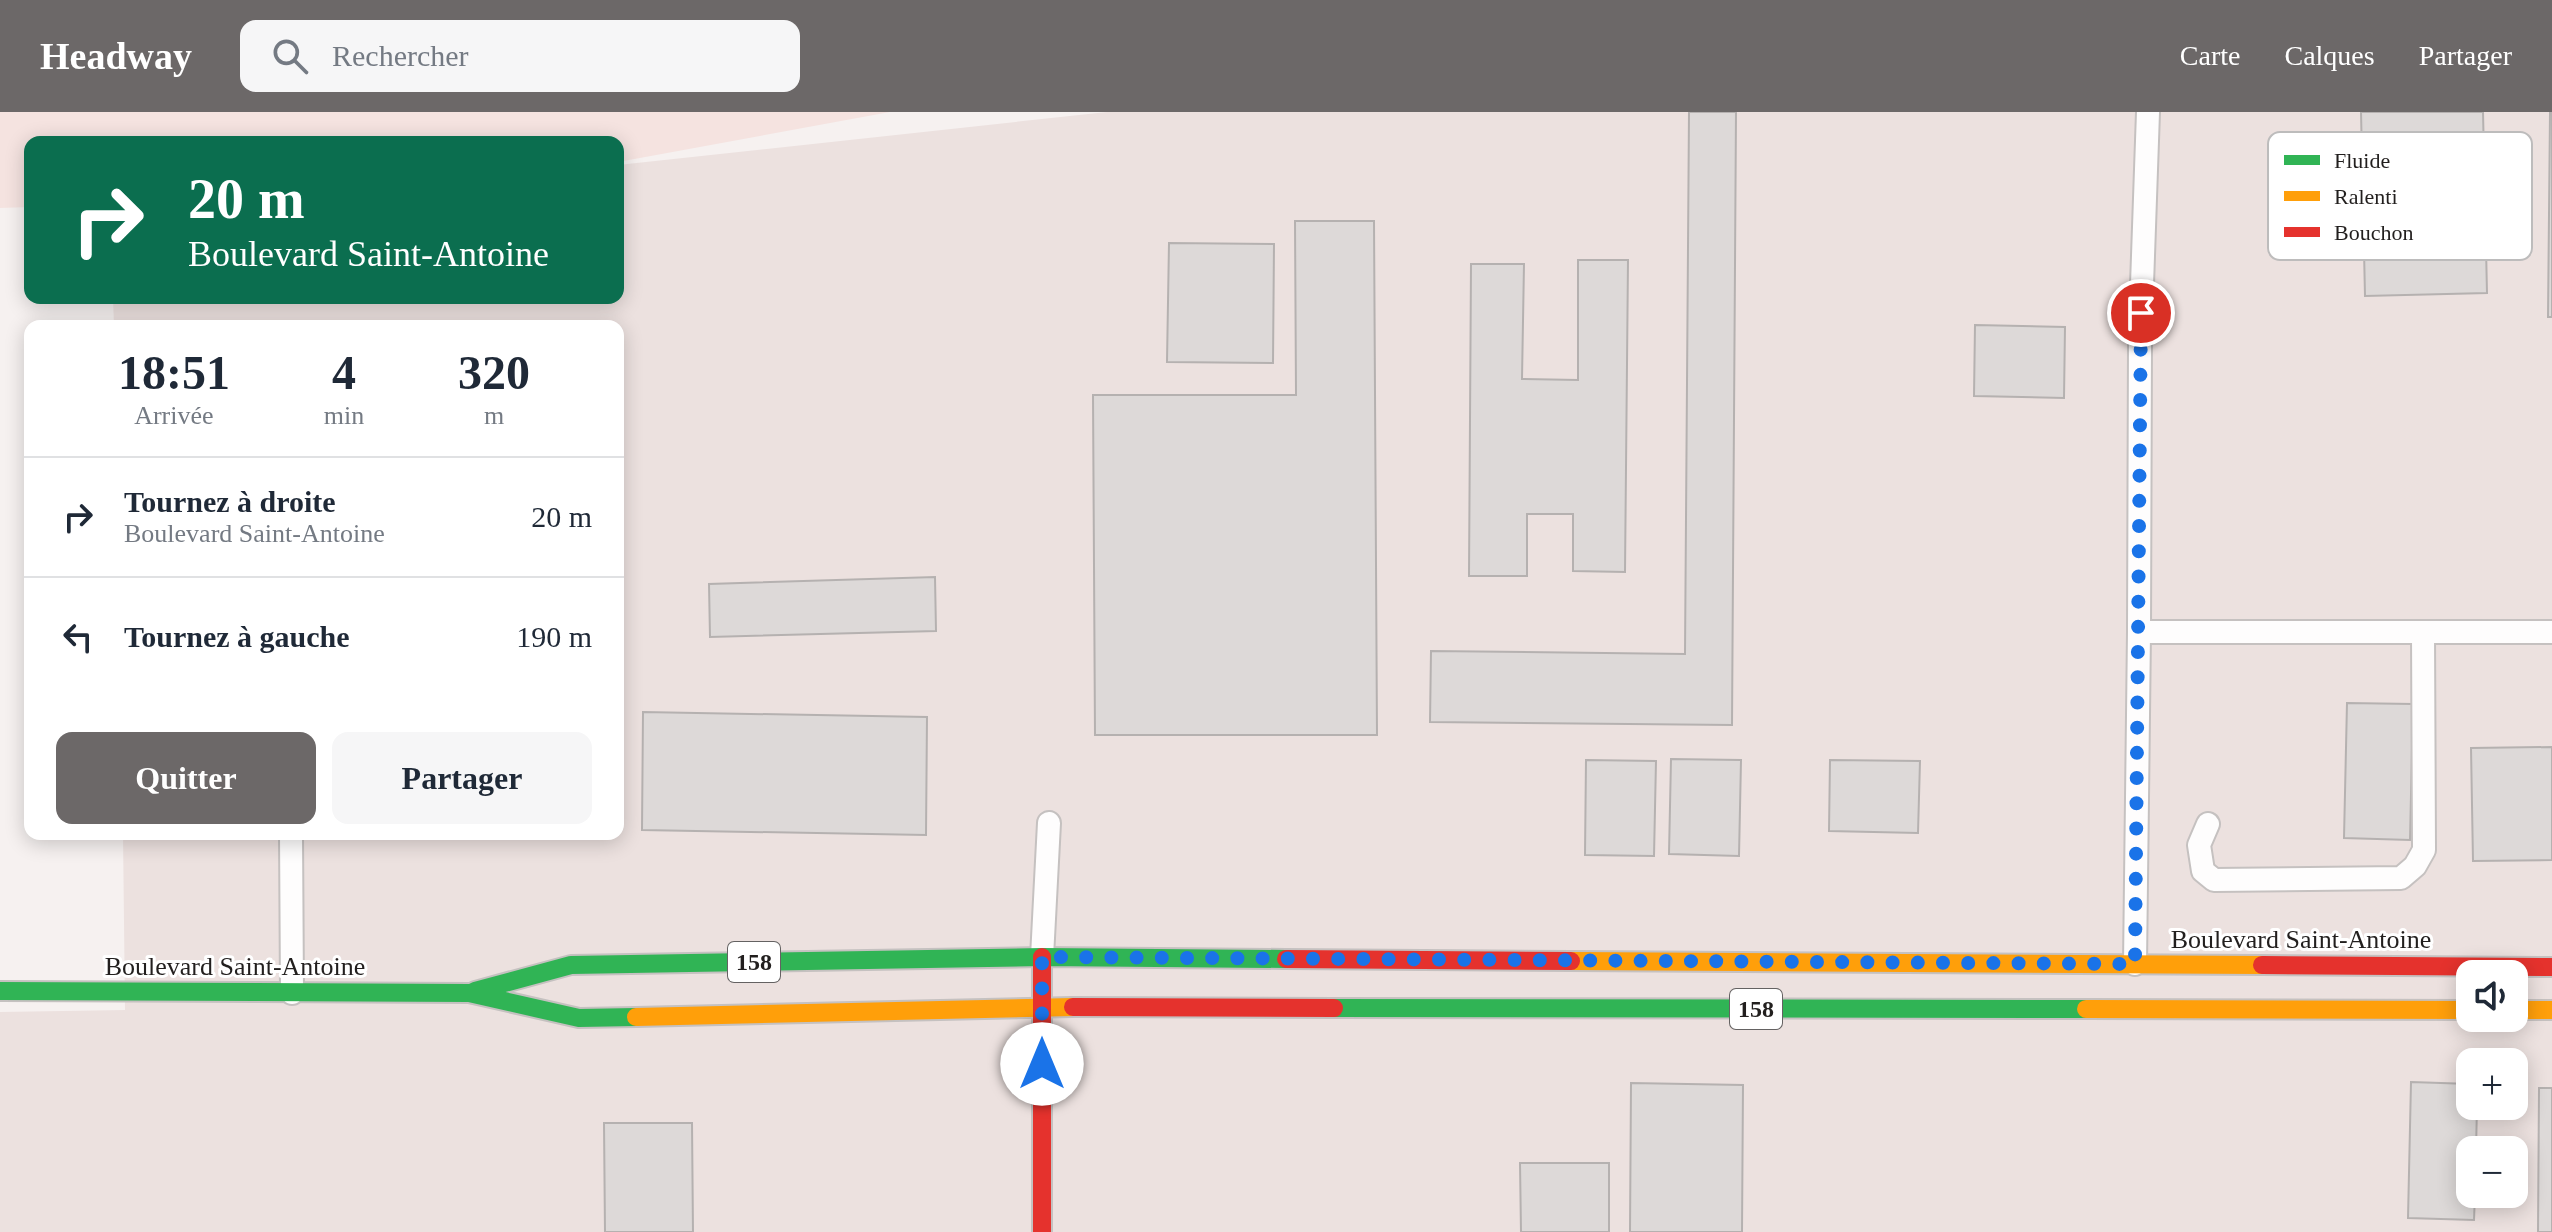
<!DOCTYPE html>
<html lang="fr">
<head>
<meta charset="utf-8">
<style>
	:root { --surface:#fff; --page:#f6f6f7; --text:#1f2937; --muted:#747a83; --line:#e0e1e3; --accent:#6c6868 }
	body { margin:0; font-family:"Times New Roman",serif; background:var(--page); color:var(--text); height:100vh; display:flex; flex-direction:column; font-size:30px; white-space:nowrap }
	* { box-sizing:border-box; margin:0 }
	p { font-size:26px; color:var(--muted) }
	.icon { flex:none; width:44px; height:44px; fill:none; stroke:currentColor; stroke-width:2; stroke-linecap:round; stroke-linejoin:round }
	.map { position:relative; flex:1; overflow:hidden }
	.details { position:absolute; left:24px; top:208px; width:600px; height:520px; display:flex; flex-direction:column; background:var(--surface); border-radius:16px; box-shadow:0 4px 20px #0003 }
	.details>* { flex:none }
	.guide { position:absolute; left:24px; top:24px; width:600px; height:168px; border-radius:16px; box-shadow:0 4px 20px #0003; background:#0b6e4f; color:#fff; overflow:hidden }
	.buttons { position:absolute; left:2456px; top:848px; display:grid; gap:16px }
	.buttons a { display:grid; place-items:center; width:72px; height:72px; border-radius:16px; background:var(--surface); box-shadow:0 4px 20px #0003; font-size:40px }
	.pin { position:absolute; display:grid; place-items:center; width:68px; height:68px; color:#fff; margin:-34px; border:4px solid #fff; border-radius:50%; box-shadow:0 2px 8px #0007 }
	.me { position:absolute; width:88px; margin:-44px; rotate:0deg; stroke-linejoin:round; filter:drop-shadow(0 0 6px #0008) }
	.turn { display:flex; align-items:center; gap:28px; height:168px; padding:0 32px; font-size:36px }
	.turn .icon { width:104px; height:104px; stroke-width:2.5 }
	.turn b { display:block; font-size:56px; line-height:68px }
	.eta { display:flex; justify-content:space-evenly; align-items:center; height:136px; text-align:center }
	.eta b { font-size:48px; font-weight:600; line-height:56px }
	.action { display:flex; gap:16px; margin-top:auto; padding:16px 32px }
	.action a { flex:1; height:92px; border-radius:16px; background:var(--accent); color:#fff; font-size:32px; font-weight:600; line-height:92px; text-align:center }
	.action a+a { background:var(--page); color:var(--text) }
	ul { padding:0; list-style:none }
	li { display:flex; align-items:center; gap:24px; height:120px; padding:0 32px; border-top:2px solid var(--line) }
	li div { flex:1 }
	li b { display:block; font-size:30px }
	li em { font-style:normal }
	header { display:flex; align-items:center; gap:48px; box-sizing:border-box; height:112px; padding:0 40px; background:var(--accent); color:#fff }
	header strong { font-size:38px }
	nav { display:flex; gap:44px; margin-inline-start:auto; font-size:28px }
	.search { width:560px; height:72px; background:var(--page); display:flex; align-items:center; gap:20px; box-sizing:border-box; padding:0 28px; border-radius:16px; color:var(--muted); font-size:30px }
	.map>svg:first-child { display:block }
</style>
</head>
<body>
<header>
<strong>Headway</strong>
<div class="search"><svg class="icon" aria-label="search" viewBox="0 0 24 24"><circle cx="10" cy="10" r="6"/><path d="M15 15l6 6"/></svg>Rechercher</div>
<nav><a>Carte</a><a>Calques</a><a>Partager</a></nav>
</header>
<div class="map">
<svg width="2552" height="1120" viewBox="0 0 2552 1120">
	<rect width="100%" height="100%" fill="#f6f1f0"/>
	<path fill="#ece1df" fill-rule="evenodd" d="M1107 0H2552V1120H0V900L125 898 123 722H618V214H114L113 186H618V53ZM2470 862H2514V906H2470ZM2470 950H2514V994H2470ZM2470 1038H2514V1082H2470Z"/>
	<path fill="#f5e3e0" d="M0 0H890L618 50V30H30V95L0 96Z"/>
	<path fill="#ddd9d8" stroke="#b5b1b0" stroke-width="2" d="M1689 0H1736L1732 613 1430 610 1431 539 1685 542Z
		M2361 0H2483L2487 181 2365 184Z
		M2550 0H2552V205H2548Z
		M1295 109H1374L1377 623H1095L1093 283H1296Z
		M1169 131 1274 132 1273 251 1167 250Z
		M1578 148H1628L1625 460 1573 459V402H1527V464H1469L1471 152H1524L1522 267 1578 268Z
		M1975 213 2065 215 2064 286 1974 284Z
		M935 465 936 519 710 525 709 472Z
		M2347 591 2413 592 2410 728 2344 726Z
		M643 600 927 605 926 723 642 718Z
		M2552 635V748L2473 749 2471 636Z
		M1671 647 1741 648 1739 744 1669 742Z
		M1586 648 1656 649 1654 744 1585 743Z
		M1830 648 1920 649 1918 721 1829 719Z
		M2411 970 2470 972V994H2477L2476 1038H2470V1082H2475L2474 1108 2408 1106Z
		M1631 971 1743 973 1742 1120H1630Z
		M2539 976H2552V1120H2538Z
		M604 1011H692L693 1120H605Z
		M1520 1051H1609V1120H1521Z"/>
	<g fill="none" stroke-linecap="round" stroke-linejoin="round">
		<g stroke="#c5c1c0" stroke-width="26">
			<path id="lane" d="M2139 520 2140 230 2148 0
				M2208 712 2199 733 2203 759 2214 768 2401 766 2415 754 2424 738 2423 520
				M291 722 292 881
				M1042 845 1049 711
				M2135 852 2139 520H2552"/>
		</g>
		<g stroke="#c5c1c0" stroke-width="22">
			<path id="fast" d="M0 879 469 881 579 906 636 905
				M475 879 571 853 1042 845 1286 847
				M1334 896 2086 897"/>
		</g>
		<g stroke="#c5c1c0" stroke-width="22">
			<path id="slow" d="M1571 849 2262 853
				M2086 897 2470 898
				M2514 898H2552
				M636 905 1073 895"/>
		</g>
		<g stroke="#c5c1c0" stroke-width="22">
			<path id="jam" d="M1042 845V1120
				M1286 847 1571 849
				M2262 853 2552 855
				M1073 895 1334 896"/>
		</g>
		<use href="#lane" stroke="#fefdfd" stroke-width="22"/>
		<use href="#fast" stroke="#30b455" stroke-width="18"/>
		<use href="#slow" stroke="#ff9f0a" stroke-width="18"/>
		<use href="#jam" stroke="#e5322d" stroke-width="18"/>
	</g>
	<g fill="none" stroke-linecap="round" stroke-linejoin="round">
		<path stroke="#1a73e8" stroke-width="14" stroke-dasharray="0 25.2" d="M1042 952V845L2135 852 2141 201"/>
	</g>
	<g text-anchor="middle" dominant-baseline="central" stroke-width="6" stroke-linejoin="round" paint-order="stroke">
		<g fill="#fff" stroke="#646262" stroke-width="2">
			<rect x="728" y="830" width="52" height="40" rx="6"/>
			<rect x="1730" y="877" width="52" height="40" rx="6"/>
		</g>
		<g font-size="24" font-weight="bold" fill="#221f1e">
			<text x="754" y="850">158</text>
			<text x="1756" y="897">158</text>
		</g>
		<g font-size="26" fill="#221f1e" stroke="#fff">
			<text x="2301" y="827">Boulevard Saint-Antoine</text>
			<text x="235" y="854">Boulevard Saint-Antoine</text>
		</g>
	</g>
	<rect x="2268" y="20" width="264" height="128" rx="12" fill="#fff" stroke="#bdbcbc" stroke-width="2"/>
	<rect x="2284" y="43" width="36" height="10" fill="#30b455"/>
	<rect x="2284" y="79" width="36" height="10" fill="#ff9f0a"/>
	<rect x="2284" y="115" width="36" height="10" fill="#e5322d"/>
	<g font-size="22" fill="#221f1e">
		<text x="2334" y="56">Fluide</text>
		<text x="2334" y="92">Ralenti</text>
		<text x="2334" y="128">Bouchon</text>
	</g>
</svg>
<div class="buttons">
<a><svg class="icon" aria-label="sound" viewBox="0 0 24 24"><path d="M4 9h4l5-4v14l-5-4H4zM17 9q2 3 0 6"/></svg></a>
<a>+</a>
<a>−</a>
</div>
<div class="pin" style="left:2141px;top:201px;background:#d93025"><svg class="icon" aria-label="arrive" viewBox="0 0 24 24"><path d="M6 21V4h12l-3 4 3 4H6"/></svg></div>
<svg class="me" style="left:1042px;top:952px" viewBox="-20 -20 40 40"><circle r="19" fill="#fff"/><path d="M0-13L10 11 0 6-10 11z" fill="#1a73e8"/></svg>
<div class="guide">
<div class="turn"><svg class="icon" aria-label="right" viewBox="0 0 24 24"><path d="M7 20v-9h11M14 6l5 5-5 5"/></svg><div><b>20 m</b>Boulevard Saint-Antoine</div></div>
</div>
<section class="details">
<div class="eta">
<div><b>18:51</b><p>Arrivée</p></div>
<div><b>4</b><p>min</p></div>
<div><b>320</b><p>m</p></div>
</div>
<ul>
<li><svg class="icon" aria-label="right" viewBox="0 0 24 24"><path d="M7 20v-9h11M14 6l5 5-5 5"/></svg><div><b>Tournez à droite</b><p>Boulevard Saint-Antoine</p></div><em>20 m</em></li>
<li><svg class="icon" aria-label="left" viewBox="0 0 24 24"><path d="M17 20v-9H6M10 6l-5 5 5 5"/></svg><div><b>Tournez à gauche</b></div><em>190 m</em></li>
</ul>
<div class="action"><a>Quitter</a><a>Partager</a></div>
</section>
</div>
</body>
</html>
